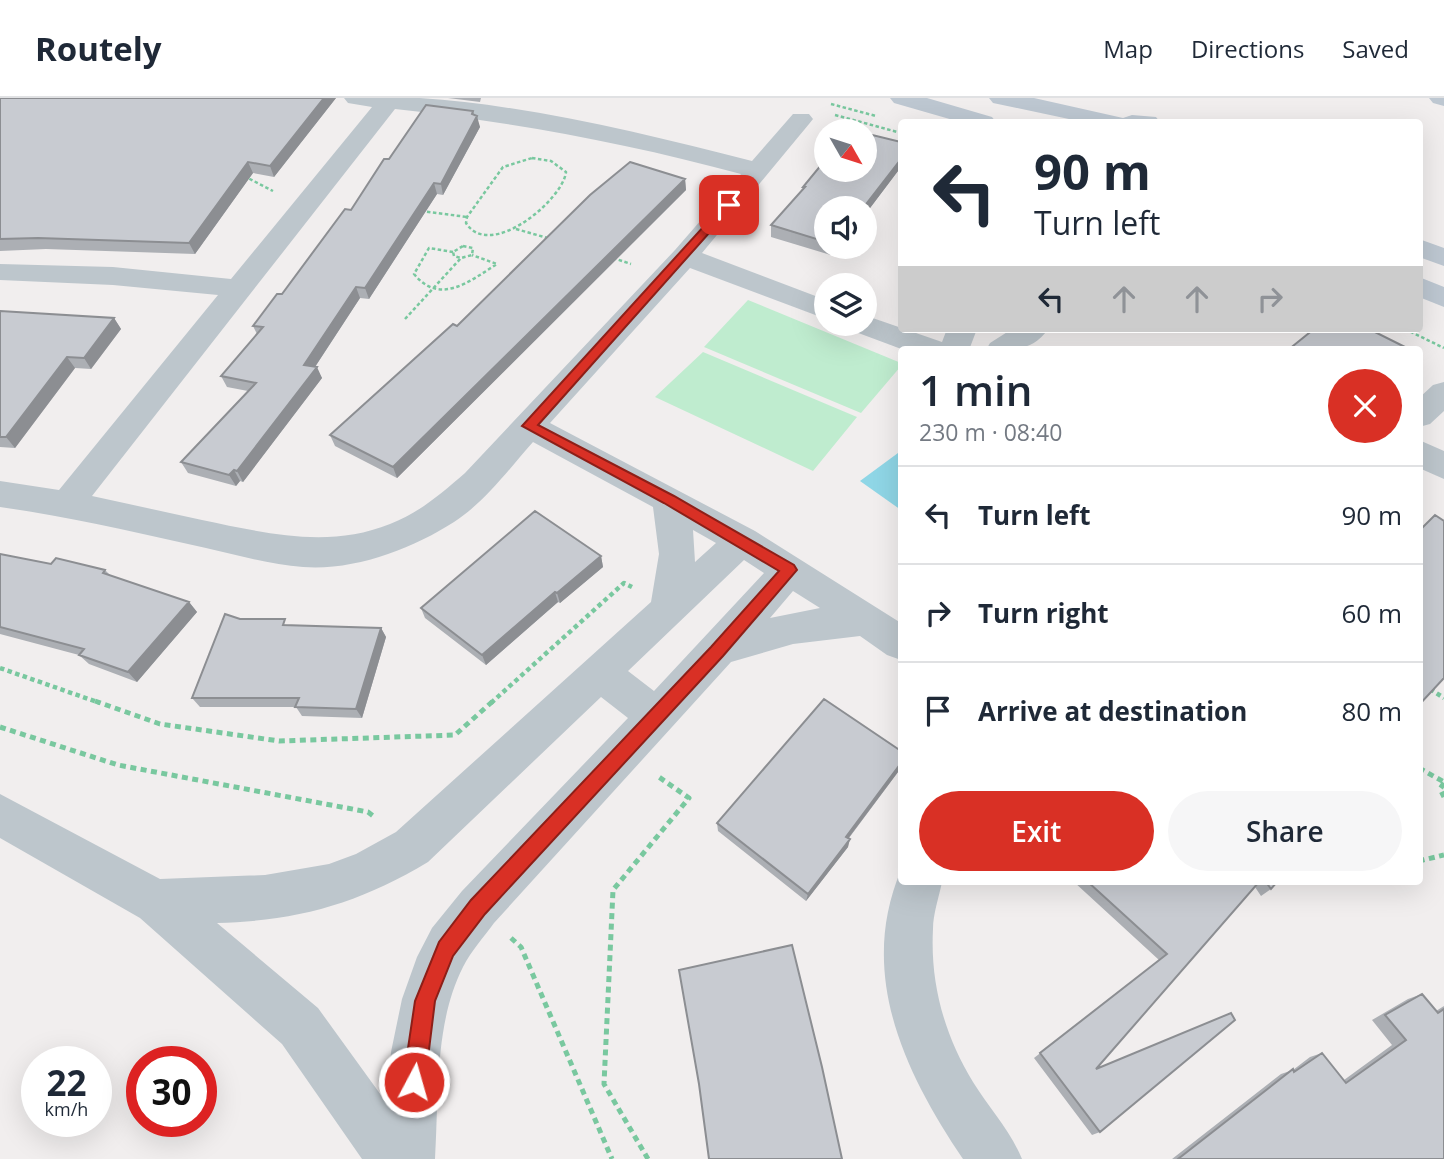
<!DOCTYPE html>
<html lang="en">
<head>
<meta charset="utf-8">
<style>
	:root { --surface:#fff; --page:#f6f6f7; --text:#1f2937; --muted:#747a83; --line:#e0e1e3; --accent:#d93025 }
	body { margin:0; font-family:"Open Sans",sans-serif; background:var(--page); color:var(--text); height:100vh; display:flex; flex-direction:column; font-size:26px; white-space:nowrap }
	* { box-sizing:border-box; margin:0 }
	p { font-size:23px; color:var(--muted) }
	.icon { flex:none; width:38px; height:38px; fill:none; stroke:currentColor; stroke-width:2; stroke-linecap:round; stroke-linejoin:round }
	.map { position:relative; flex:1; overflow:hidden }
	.panel { position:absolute; left:898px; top:248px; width:525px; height:539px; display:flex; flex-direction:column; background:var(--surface); border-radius:7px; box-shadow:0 7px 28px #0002 }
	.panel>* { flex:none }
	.top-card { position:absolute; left:898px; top:21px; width:525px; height:214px; border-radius:7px; box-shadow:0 7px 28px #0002; background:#fff; color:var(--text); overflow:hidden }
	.needle { width:46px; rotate:129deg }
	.controls { position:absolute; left:814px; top:21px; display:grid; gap:14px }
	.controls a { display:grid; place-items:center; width:63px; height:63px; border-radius:50%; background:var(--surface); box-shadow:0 7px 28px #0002; font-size:35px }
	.speed { position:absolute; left:21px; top:948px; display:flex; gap:14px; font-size:35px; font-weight:700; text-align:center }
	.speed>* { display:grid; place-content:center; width:91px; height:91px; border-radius:50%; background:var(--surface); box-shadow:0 7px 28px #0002; line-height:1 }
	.speed small { font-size:18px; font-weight:400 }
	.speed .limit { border:10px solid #d22; background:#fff; color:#111 }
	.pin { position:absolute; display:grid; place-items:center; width:60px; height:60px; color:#fff; margin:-30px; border-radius:14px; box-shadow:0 4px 10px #0006 }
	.me { position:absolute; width:77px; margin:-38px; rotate:6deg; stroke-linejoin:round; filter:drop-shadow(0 0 5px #0008) }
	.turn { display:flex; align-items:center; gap:24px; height:147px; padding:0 21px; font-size:32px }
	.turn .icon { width:91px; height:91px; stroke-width:2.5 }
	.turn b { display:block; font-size:49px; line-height:60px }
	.lanes { display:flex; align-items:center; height:66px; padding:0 21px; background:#0003; justify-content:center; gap:35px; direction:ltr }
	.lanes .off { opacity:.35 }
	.round { display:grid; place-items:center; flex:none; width:74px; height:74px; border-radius:37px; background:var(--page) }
	.head { display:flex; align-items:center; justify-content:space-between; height:119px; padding:0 21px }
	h1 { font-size:42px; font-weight:600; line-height:52px }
	.primary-button { display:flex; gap:14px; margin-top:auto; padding:14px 21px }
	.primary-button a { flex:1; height:80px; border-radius:42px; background:var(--accent); color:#fff; font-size:28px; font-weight:600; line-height:80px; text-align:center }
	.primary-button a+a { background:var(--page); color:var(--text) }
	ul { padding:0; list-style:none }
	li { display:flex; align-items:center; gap:21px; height:98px; padding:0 21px; border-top:2px solid var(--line) }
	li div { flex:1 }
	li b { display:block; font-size:26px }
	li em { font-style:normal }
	header { display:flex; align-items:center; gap:42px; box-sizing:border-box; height:98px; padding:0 35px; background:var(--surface); border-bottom:2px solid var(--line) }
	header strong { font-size:33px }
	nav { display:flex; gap:38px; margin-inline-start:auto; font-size:24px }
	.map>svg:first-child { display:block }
</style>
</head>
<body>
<header>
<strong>Routely</strong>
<nav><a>Map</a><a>Directions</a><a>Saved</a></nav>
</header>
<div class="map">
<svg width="1444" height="1061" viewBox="0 0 1444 1061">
	<rect width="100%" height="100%" fill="#f1eeee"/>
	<path fill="#bfeccf" d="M748 202 901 265V268L861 315 704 249Z
		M703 254 857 319 813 373 655 299Z"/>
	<path fill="#8fd6e6" d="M898 355 901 357V412L860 383Z"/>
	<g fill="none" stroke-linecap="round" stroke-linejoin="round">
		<path stroke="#79c89f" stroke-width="2.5" stroke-dasharray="3.5 2.5" stroke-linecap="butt" d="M831 6 876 18
			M835 17 901 35
			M532 60 551 63 566 74C563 102 490 163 466 125L467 119 503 69Z
			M244 78 273 93
			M421 113 467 119
			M516 131 551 141
			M463 148 473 150 472 157 461 160 454 158 453 154Z
			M453 154 429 150 414 176C440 208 470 183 497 166L472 157
			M613 160 631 166
			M405 221 461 160
			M1405 231 1444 250"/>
		<path stroke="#79c89f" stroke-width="4.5" stroke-dasharray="4.5 3.5" stroke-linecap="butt" d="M0 570 100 605
			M1430 591 1444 600
			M491 605 624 485 632 489"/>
		<path stroke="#79c89f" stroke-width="5" stroke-dasharray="6 4.5" stroke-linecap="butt" d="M95 603 160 626 279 643 455 637 493 603
			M0 629 118 667 368 714 376 720
			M1419 670 1444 684
			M1444 685 1440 691 1444 699
			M1419 760 1423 762 1444 757
			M511 840 521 849 612 1061
			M648 1061 604 986 613 792 689 700 656 677"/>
		<path fill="#bdc6cc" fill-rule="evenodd" d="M344 0C369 0 395 0 420 0 528 7 646 36 752 63L793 16H809L813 21 809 26 702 155 826 202V221L690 170 550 325 755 433 901 525V562L887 557 860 538 793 546 731 564 494 825C484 839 471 853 463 869 434 926 439 999 435 1061H362L282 946 140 820 0 740V696L160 781 265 777 329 766 356 756 396 734 651 504 659 456 653 409 533 344C509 371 485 404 454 424 412 451 354 473 303 469 265 466 226 454 188 446 126 432 63 418 0 409V383L59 392 218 197 113 187 0 182V166L113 169 231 181 372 9 348 5ZM395 11C512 24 627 45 741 76L675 152 465 375C442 395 419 415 390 426 328 451 265 435 202 422 165 414 129 406 92 398ZM693 432 716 445 695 464ZM744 462 764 475 654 593 628 573ZM793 493 820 510 770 520ZM601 599 628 620 462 793 432 830 417 859 402 901 391 954 386 1004 318 910 217 825C297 823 358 806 428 764Z
			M864 217 942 244 947 231H977L969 252H904L853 233 848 226H864Z
			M1012 231H1048C1033 254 1010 252 986 252L990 245Z
			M1444 284V313L1430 326 1419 329V300L1433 287Z
			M1419 342 1444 353V381L1419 370Z
			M901 772V784H942C939 799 933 816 933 831 930 887 945 938 973 984 989 1010 1010 1032 1022 1061H963C905 975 857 876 901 772Z"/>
		<path fill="#bdc7d1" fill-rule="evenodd" d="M890 0H927L992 19 996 24H960L894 5Z
			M989 0H1034L1123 20 1132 17 1156 19 1160 24H1083L993 5Z
			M1429 0H1444V8L1433 5Z
			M1419 141 1444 150V168L1419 159Z
			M1419 179 1444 189V209L1419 199Z"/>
	</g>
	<path fill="#acafb4" d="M0 0H336L274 79 253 75 195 156 46 151 0 153Z
		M448 0H481L480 4Z
		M474 17 480 29 443 97 437 96 369 201 360 200 315 269 322 280 243 384 240 383 236 388 188 375 181 364 248 293 227 289 221 278 257 236 253 228 282 196 351 112 389 61Z
		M901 44V69L864 118 826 110V149H841L834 158 771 139V127L803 93V89Z
		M685 81 686 92 397 380 335 348 330 337 457 228Z
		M0 213 114 220 121 231 91 271 75 270 15 350 0 349Z
		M0 456 51 466 105 472 111 478 189 504 197 514 137 584 89 566 79 557 0 536Z
		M601 458 603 469 560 505 558 504 486 567 425 520 421 510Z
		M240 521 288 527 381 530 386 539 362 620 302 618 296 609H200L192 600Z
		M901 653V670L849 740 848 749 806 803 718 733 717 725Z
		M1074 784H1277L1271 791 1261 798 1255 789 1096 971 1100 1034 1092 1037 1034 960 1159 862Z
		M1422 896 1436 913 1444 908V1061H1172L1281 976 1293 972 1310 959 1322 955 1344 982 1392 947 1372 922 1408 901Z"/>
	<path fill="#8c8e92" d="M324 0H336L274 79 270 68Z
		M473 13 475 23 477 18 480 29 443 97 441 86Z
		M901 61V69L864 118V110H863Z
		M248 64 253 75 195 156 189 145Z
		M685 81 686 92 397 380 393 369Z
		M434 85 437 96 369 201 365 190Z
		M835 149H841L834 158Z
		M356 189 360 200 309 278 304 267Z
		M114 220 121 231 91 271 84 260Z
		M67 259 75 270 15 350 6 339Z
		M317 269 322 280 243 384 237 373Z
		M234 372 240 383 236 388 229 377Z
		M601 458 603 469 560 505 557 495Z
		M555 494 558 504 486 567 482 557Z
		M189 504 197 514 137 584 128 574Z
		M381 530 386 539 362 620 356 611Z
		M901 665V670L844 746 846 739Z
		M850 741 848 749 806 803 808 796Z"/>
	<path fill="#c8cbd1" stroke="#8c8e92" stroke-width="2" d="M0 0H324L270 68 248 64 189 145 38 140 0 141Z
		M426 7 473 13 472 16 477 18 441 86 434 85 365 190 356 189 304 267 317 269 237 373 234 372 229 377 181 364 256 285 221 278 263 229 253 228 277 196H282L345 111 351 112 384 61H389Z
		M864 35 901 44V61L863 110H826V144L771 127 805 89H803L826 61V72H864Z
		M630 64 685 81 393 369 330 337 453 226 457 228 590 97Z
		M0 213 114 220 84 260 67 259 6 339H0Z
		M1314 231H1369L1411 252H1288Z
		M535 413 601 458 557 495 555 494 482 557 421 510Z
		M1435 417 1444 423V580L1419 607V433Z
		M0 456 51 466 56 460 105 472 103 475 189 504 128 574 79 557 84 551 0 529Z
		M225 516 240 521H285L283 527 381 530 356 611 295 609 299 600H192Z
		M824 601 901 653V665L846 739 850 741 808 796 717 725Z
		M1088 784H1259L1096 971 1231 915 1235 922 1100 1034 1040 955 1167 856Z
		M1266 784H1277L1271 791Z
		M792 847 822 969 842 1061H709L699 986 679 872Z
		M1422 896 1438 915 1444 911V1061H1178L1293 971 1294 974 1322 955 1346 985 1406 942 1385 917Z"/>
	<path fill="#d93025" stroke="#8d1f18" stroke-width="2" d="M725 105 734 107 538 327 674 398 794 467 797 472 723 558 485 816 453 858 435 903 425 984 422 991 414 994 406 991 403 984 415 903 439 844 471 802 711 549 779 473 664 405 522 328Z"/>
</svg>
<div class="controls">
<a><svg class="needle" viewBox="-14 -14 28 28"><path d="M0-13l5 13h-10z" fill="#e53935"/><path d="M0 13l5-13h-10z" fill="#747a83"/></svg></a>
<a><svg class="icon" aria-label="sound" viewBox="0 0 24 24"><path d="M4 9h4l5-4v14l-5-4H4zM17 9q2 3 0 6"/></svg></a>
<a><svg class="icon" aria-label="layers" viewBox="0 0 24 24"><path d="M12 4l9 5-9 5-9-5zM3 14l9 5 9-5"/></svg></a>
</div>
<div class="speed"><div>22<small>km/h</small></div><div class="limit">30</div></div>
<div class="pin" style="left:729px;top:107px;background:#d93025"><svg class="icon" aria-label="arrive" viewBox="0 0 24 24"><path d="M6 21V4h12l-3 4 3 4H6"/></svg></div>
<svg class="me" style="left:414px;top:984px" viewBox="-20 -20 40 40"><circle r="17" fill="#d93025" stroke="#fff" stroke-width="3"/><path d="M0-11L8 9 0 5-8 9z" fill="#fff"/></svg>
<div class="top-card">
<div class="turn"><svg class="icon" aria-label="left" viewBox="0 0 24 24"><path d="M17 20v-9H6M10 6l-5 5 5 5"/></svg><div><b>90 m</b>Turn left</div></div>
<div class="lanes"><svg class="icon" aria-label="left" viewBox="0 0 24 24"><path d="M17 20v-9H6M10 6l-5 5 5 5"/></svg><svg class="icon off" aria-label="ahead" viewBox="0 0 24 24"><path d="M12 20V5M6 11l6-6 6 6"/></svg><svg class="icon off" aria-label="ahead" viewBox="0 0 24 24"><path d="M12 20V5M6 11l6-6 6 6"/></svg><svg class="icon off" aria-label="right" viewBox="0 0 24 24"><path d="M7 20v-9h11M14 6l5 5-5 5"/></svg></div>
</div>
<section class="panel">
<div class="head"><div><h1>1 min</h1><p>230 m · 08:40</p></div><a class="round" style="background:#d93025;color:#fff"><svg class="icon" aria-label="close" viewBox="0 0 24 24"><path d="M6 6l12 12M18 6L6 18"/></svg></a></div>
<ul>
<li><svg class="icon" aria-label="left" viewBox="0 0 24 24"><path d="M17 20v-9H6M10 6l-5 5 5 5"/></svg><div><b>Turn left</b></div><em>90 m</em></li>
<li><svg class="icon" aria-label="right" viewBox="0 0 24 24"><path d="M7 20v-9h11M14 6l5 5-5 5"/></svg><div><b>Turn right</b></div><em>60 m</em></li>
<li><svg class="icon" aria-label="arrive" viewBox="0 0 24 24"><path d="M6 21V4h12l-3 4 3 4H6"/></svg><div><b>Arrive at destination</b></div><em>80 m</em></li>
</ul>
<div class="primary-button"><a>Exit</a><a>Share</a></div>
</section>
</div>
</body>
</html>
